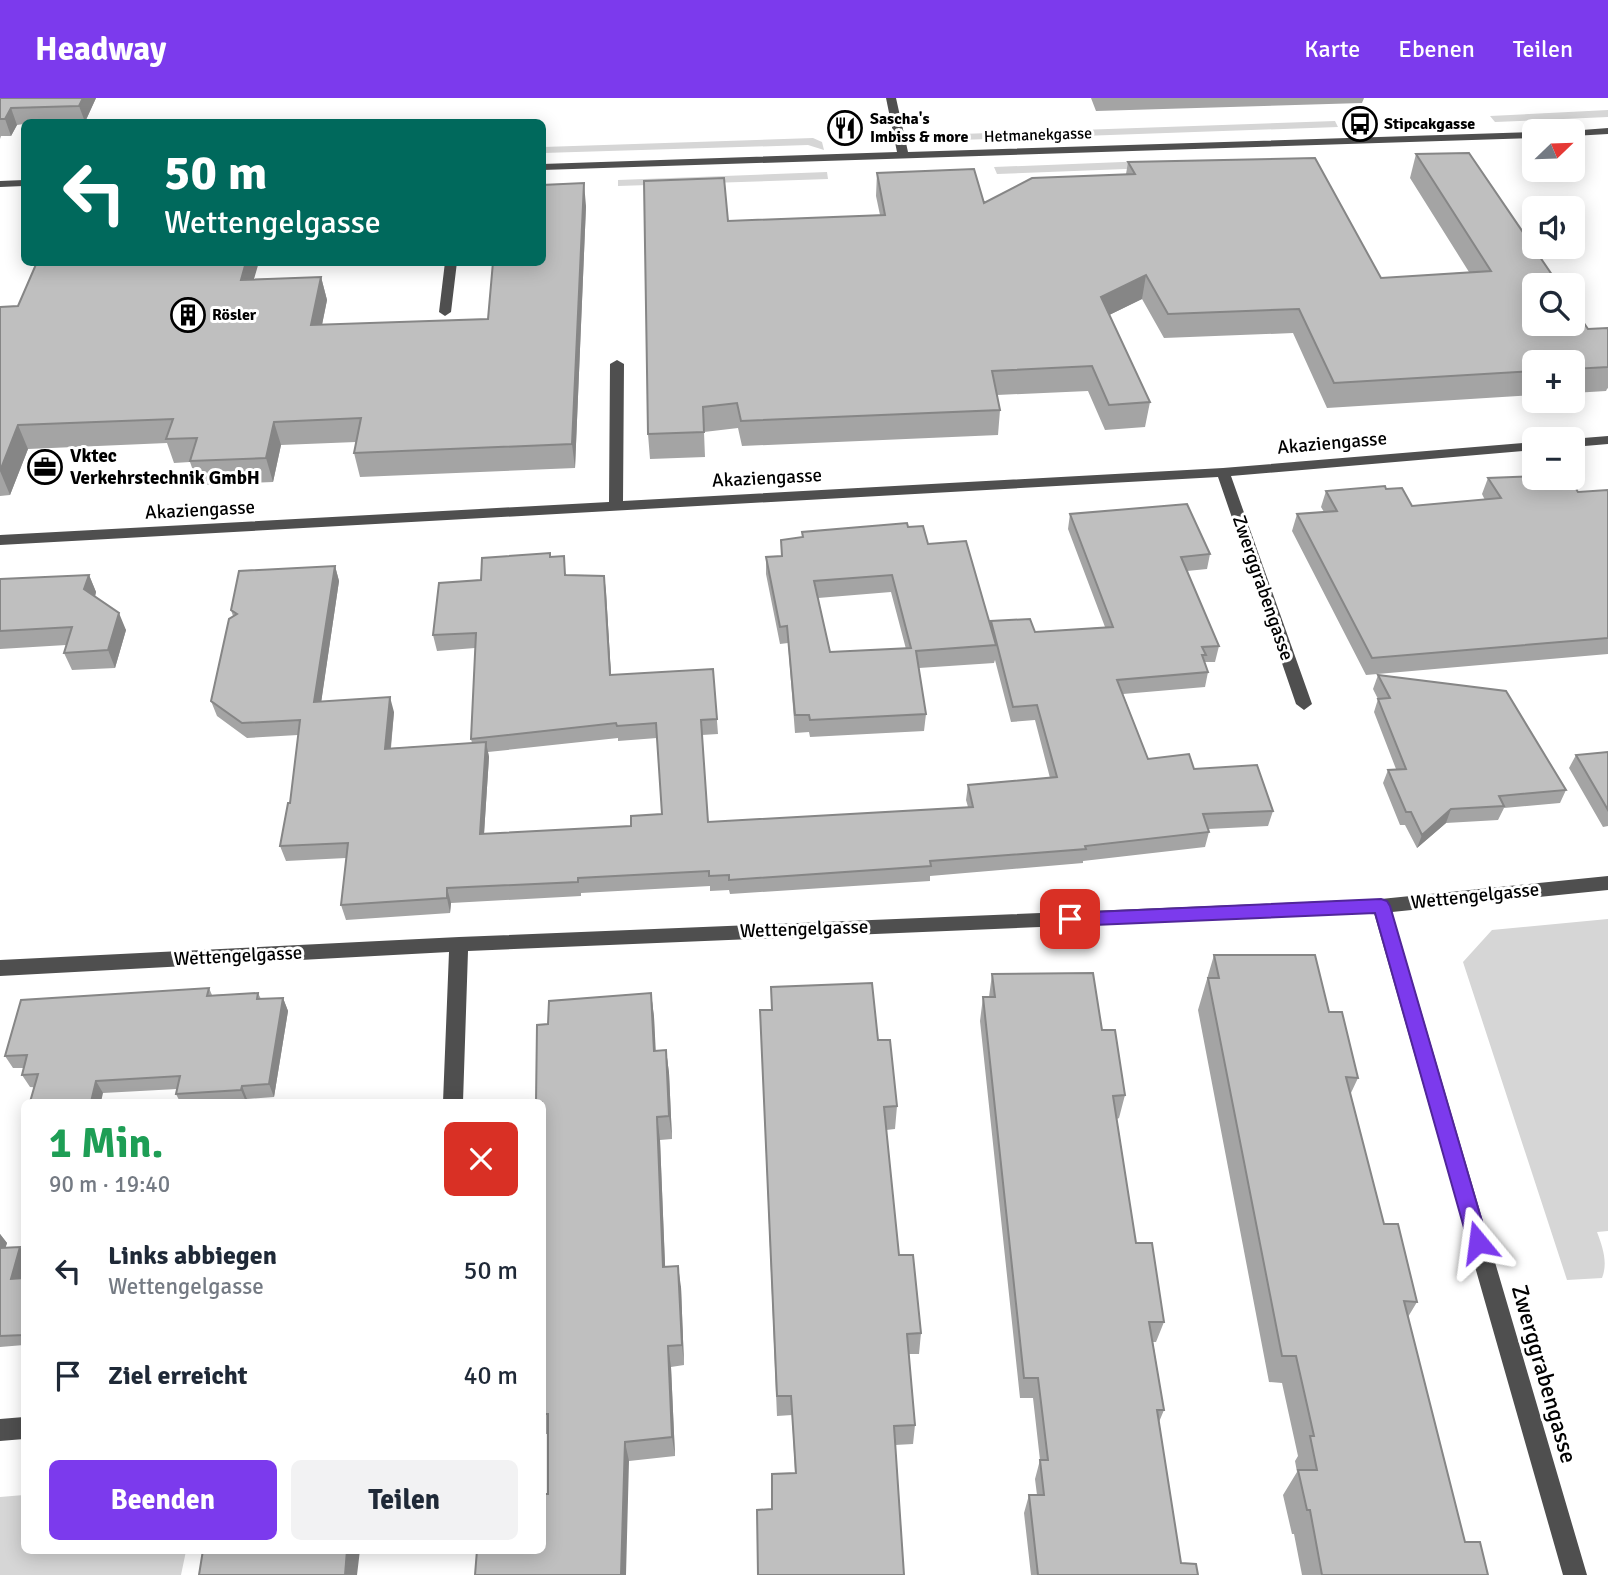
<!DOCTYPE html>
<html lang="de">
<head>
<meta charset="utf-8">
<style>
	:root { --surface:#fff; --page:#f2f2f3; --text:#1f2937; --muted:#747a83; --accent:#7c3aed }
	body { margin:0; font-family:Signika,sans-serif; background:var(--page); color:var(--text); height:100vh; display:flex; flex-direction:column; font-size:26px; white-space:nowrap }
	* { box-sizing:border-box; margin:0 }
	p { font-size:23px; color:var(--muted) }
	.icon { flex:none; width:38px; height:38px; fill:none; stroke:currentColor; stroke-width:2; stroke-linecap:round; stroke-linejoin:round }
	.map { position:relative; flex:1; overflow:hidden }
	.side { position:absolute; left:21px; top:1001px; width:525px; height:455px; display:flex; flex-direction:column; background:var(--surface); border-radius:10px; box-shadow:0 4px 18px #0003 }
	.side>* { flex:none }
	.banner { position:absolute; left:21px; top:21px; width:525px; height:147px; border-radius:10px; box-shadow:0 4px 18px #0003; background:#00695c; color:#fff; overflow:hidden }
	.needle { width:46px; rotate:67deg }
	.buttons { position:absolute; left:1522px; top:21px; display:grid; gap:14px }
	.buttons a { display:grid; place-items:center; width:63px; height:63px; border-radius:10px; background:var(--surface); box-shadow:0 4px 18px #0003; font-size:35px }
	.pin { position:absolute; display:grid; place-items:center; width:60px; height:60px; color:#fff; margin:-30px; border-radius:14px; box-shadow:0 4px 10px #0006 }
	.me { position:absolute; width:77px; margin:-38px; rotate:344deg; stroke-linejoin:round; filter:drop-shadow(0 0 5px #0008) }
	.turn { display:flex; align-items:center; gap:24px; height:147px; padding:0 28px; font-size:32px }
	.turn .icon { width:91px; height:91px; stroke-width:2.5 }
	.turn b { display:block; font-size:49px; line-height:60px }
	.round { display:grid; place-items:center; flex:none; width:74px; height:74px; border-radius:10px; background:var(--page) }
	.summary { display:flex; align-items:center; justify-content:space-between; height:119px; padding:0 28px }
	h1 { font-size:42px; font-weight:700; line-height:52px; color:#1e9e55 }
	.primary-button { display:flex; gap:14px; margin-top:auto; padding:14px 28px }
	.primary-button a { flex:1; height:80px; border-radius:10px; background:var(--accent); color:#fff; font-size:28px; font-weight:700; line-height:80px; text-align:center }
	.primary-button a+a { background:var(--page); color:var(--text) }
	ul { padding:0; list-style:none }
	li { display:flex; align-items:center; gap:21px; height:105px; padding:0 28px }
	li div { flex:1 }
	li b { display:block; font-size:26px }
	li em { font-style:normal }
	header { display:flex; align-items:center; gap:42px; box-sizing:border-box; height:98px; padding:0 35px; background:var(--accent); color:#fff }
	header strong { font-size:33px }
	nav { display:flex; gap:38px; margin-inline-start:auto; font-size:24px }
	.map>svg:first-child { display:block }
</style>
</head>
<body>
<header>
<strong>Headway</strong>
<nav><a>Karte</a><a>Ebenen</a><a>Teilen</a></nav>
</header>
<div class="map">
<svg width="1608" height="1477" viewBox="0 0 1608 1477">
	<rect width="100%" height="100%" fill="#fff"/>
	<path fill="#d6d6d6" d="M1608 12V19L1495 24 1490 18Z
		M1335 23 1338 29 1082 38 1080 32Z
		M1051 33 1053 39 959 42 933 37Z
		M813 40 822 44 824 52 808 47 543 55V49Z
		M1148 63 1151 70 997 76 994 69Z
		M827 74 828 81 618 88V82Z
		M1608 821V1133L1597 1134C1603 1150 1608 1165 1602 1180L1567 1182 1463 864 1492 832Z
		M24 1397V1452L186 1453 181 1477H0V1399Z"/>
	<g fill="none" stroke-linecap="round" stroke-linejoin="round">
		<path fill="#4f4f4f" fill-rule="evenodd" d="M886 0H896L908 54 1535 34V40L542 72V66L897 54Z
			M1608 30V36L1573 38V33H1569Z
			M24 82V88L0 89V83Z
			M445 164H457L451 214 445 218 439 214Z
			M617 262 624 266 623 403 1223 370 1535 344V352L1231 378 1312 606 1304 612 1296 606 1218 379 0 447V437L609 404 610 266Z
			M1608 338V346L1573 349 1571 341Z
			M1608 778V792L1392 814 1587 1477H1563L1374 815 468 853 463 1004H443L449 854 0 878V862L459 839 1381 801Z
			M24 1319V1341L0 1343V1321Z"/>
	</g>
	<path fill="#a4a4a4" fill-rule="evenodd" d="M0 0H96L85 24H24V26L17 27 11 38H1L0 41Z
		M1091 0H1364L1362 5 1096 13Z
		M1416 56 1588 231 1608 230V290L1607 291 1606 293 1573 295V264H1535V297L1327 310 1293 235 1164 240 1142 201 1109 217 1150 304 1145 329 1105 332 1088 293 997 297 1000 312 998 337 742 348 738 330 704 334 705 359 650 361 648 336 728 123 880 117 876 98 877 75 984 105 1126 76 1128 64 1381 180 1469 174 1410 80Z
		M586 108 575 370 360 379 354 355 356 344 281 347 273 384 198 387 190 364 174 365 167 345 28 351 10 397 0 398V209L18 208 254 181 321 179 327 202 322 227 488 221Z
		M1488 380 1578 394 1608 392V556L1366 577 1292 433 1297 416 1324 414 1321 409 1326 393 1386 391 1412 408 1485 402 1482 396Z
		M1070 416 1210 456 1207 471 1187 473 1219 548 1215 564H1204L1208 574 1205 589 1123 596 1148 661 1194 671 1273 713 1268 728 1208 731 1209 734 1205 749 1083 763V765L930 778V783L730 796 729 792 710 793V788L581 795V798L451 805 450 815 346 822 341 807 346 760 286 763 280 748 290 705 298 637 247 640 217 618 211 603 233 518 231 512 335 468 339 483 321 604 394 614 391 650 472 645 471 641 475 550 437 553 433 537 481 482 550 459 567 477 604 478 611 577 713 571 718 636 702 637 708 724 968 709 966 702 968 687 1050 680 1035 622 1011 624 995 562 994 565 919 570 926 616 924 633 810 639 809 634 795 635 788 545 780 546 766 476V459L781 458V442L802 439V434L908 429 928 446 990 526 1035 534 1105 529 1068 431ZM891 494 906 551 830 554 818 500ZM618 640V643L657 640 662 716 631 728 484 736 489 659 488 654Z
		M89 477 96 494 95 499 126 532 115 570 72 572 64 555 66 547 0 551V481Z
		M1378 577 1566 692 1560 705 1504 710 1498 722 1446 725 1417 750 1405 727H1400L1383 685 1388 672 1396 671 1374 614 1378 601 1373 591Z
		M1608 654V728L1603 729 1569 670 1576 657Z
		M1214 857 1329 914 1358 980 1350 997 1384 1126 1417 1204 1408 1219 1465 1444 1488 1477H1302L1294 1436H1292L1283 1397 1297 1374 1295 1363 1298 1358 1282 1285 1269 1284 1198 912Z
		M992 876 1102 932 1125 997 1119 1020 1117 1021 1136 1145 1164 1224 1156 1244H1153L1164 1312 1159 1324 1181 1465 1198 1477H1031L1024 1415 1029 1397H1037L1035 1381 1040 1362 1033 1300H1020L980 923 983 899H989Z
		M209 890 212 897 258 895 261 901 283 900 288 913 274 999 247 1001 246 1004H180L176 996 177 991 103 995 30 989 22 977 24 970H13L5 958Z
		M651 895 654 919 655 953 666 952 669 975 672 1041 660 1042 665 1169 681 1189 684 1267 671 1269 675 1358 629 1363 548 1336H542V1004L548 926Z
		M760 912 878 942 897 1008 895 1031 886 1032 899 1157 921 1235 919 1256H909L915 1327 913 1346 895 1347 772 1411 795 1375 792 1317 777 1318Z
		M0 1136 7 1145 5 1150 24 1155V1171L22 1181 24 1180V1247L0 1249Z"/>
	<path fill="#868686" d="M83 0H96L85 24 79 8Z
		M11 10 17 27 11 38 5 21Z
		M584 85 586 108 575 370 572 346Z
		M246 164H259L247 205 241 182Z
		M1146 177 1142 201 1097 223 1101 199Z
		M321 179 327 202 317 251 311 227Z
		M274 324 281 347 273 384 266 360Z
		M18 327 28 351 10 397 0 373Z
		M335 468 339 483 319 619 314 604Z
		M89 477 96 494 92 509 84 491Z
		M604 478 606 493 612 593 610 577Z
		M119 515 126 532 115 570 108 552Z
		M390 599 394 614 389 666 385 651Z
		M486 644 489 659 483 751 480 736Z
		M1451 711 1446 725 1417 750 1422 737Z
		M447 790 451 805 450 815 447 800Z
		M651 895 654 919 657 976 654 953Z
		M283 900 288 913 274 999 269 986Z
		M666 952 669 975 672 1041 669 1018Z
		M96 983 103 995 101 1004H91Z
		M242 988 247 1001 246 1004 241 992Z
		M657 1019 660 1042 666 1190 663 1169Z
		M0 1136 7 1145 2 1161 0 1159Z
		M20 1149 24 1155V1171L19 1191 11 1181Z
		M678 1168 681 1189 684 1267 682 1247Z
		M668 1248 671 1269 675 1358 672 1339Z
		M625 1344 629 1363 626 1477H621Z
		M347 1452H360L357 1477H345Z"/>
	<path fill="#bfbfbf" stroke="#868686" stroke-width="2" fill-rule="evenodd" d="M0 0H83L79 8 11 10 5 21H0Z
		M1469 55 1559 187H1535V226H1573V209L1588 231 1608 230V269L1573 271V264H1535V273L1334 285 1299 211 1168 216 1146 177 1101 199 1150 304 1109 307 1092 268 992 273 1000 312 741 323 737 305 703 309 704 334 648 336 644 83 724 80 728 123 885 117 877 75 974 71 984 105 1032 80 1135 76 1128 64 1315 60 1381 180 1491 173 1416 56Z
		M584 85 572 346 354 355 361 320 274 324 266 360 190 363 197 340 166 341 173 321 18 327 0 373V209L18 208 37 164H246L241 182 321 179 311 227 488 221 493 164H542V87Z
		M1535 378V380H1569L1578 394 1608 392V540L1372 560 1297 416 1337 413 1326 393 1385 388 1386 391 1402 390 1412 408 1501 400 1488 380Z
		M1187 406 1210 456 1181 459 1219 548 1202 549 1206 557H1202L1208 574 1117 582 1148 661 1189 656 1194 671 1257 667 1273 713 1203 716 1209 734 1085 748 1086 751 930 763 931 768 729 782V777L709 778V773L578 780V784L447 790V800L341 807 348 745 280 748 288 705H290L300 622 242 625 211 603 229 521 237 516 231 512 239 473 335 468 314 604 390 599 385 651 486 644 480 736 631 728V718L662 716 656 625 617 628 616 625 471 641 476 535 433 537 439 485 481 482 482 460 550 455V459L564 458 565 477 604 478 610 577 713 571 717 621 701 622 708 724 973 709 968 687 1057 679 1037 607 1013 609 991 523 1030 521 1035 534 1113 529 1070 416Z
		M907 425 908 429 923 428 928 446 966 443 996 547 916 553 926 616 810 622 809 617H795L787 528 780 529 766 459 782 458 781 442 803 439 802 434ZM892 477 911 550 830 554 814 483Z
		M89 477 84 491 119 515 108 552 64 555 72 529 0 533V481Z
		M1378 577 1506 593 1566 692 1499 698 1504 708 1451 711 1422 737 1411 714H1406L1388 672 1406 671 1378 601 1390 600Z
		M1608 654V712L1576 657Z
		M1214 857H1315L1329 914H1342L1358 980 1346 979 1384 1126H1398L1417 1204 1404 1203 1465 1444H1480L1488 1477H1322L1310 1412H1307L1298 1372H1317L1310 1338H1314L1296 1258H1282L1208 880H1219Z
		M1093 875 1102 932H1115L1125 997 1113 998 1136 1145H1152L1164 1224H1149L1164 1312H1157L1181 1465 1196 1466 1198 1477H1038L1029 1397H1044L1040 1362H1048L1038 1280H1024L983 899H995L992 876Z
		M872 885 878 942H890L897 1008 884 1009 899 1157H913L921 1235 907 1236 915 1327 894 1328 904 1477H758L757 1412 772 1411V1376L796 1375 791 1298H777L760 912H772L771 889Z
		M209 890 207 898 258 895 257 901 283 900 269 986 242 988 241 992 176 996 180 978 96 983 91 1004H30L38 976 22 977 27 957 5 958 21 902Z
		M651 895 654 953 666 952 669 1018 657 1019 663 1169 678 1168 682 1247 668 1248 672 1339 625 1344 621 1477H475L477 1452H542V1396H548V1316H542V1004H536L537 927 548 926 549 903Z
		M20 1149 11 1181 24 1180V1237L0 1238V1150Z
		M203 1452H347L345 1477H199Z"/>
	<path fill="#7c3aed" stroke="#51269a" stroke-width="2" d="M1381 801 1387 803 1390 808 1488 1144 1485 1150 1478 1153 1471 1150 1468 1144 1375 815 1070 828 1064 826 1061 821 1064 817 1070 815Z"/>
	<defs>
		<g id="bus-ring" transform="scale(1.75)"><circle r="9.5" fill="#fff" stroke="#000" stroke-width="1.5"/><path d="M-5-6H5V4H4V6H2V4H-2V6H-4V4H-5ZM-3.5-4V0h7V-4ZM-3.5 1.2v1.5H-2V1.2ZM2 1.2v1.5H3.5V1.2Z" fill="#000"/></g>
		<g id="restaurant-ring" transform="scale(1.75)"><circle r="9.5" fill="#fff" stroke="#000" stroke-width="1.5"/><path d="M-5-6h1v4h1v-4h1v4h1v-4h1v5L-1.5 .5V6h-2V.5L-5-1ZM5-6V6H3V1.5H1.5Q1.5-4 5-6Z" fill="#000"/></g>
		<g id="building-ring" transform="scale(1.75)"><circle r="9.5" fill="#fff" stroke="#000" stroke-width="1.5"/><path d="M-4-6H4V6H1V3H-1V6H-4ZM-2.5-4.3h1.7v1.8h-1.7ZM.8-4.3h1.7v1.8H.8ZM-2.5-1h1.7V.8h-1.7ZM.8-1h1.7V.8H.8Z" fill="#000"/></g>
		<g id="office-ring" transform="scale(1.75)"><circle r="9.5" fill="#fff" stroke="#000" stroke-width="1.5"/><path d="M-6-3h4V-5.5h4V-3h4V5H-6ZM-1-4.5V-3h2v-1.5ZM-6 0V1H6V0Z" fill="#000"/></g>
	</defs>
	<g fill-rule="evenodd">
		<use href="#bus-ring" x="1360" y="26"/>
		<use href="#restaurant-ring" x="845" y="30"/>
		<use href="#building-ring" x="188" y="217"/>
		<use href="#office-ring" x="45" y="369"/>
	</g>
	<g text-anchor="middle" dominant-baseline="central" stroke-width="6" stroke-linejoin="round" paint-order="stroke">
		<g font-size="16" font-weight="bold" fill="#000" stroke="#fff" text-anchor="start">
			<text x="870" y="21">Sascha's<tspan x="870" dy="18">Imbiss &amp; more</tspan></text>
			<text x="1384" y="26">Stipcakgasse</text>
			<text x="212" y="217">Rösler</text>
		</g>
		<g font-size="16" fill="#000" stroke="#fff">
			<text transform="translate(1038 37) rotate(-2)">Hetmanekgasse</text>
		</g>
		<g font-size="19" fill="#000" stroke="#fff">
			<text transform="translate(1332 345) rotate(-5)">Akaziengasse</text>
			<text transform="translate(767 380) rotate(-3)">Akaziengasse</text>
			<text transform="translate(200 412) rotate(-3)">Akaziengasse</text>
			<text transform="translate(1263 490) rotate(71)">Zwerggrabengasse</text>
			<text transform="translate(1475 798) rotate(-6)">Wettengelgasse</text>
			<text transform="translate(804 831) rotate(-2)">Wettengelgasse</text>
			<text transform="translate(238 858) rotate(-3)">Wettengelgasse</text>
		</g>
		<g font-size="19" font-weight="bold" fill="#000" stroke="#fff" text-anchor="start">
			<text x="70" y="358">Vktec<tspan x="70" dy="22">Verkehrstechnik GmbH</tspan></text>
		</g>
		<g font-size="23" fill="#000" stroke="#fff">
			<text transform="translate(1544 1276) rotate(74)">Zwerggrabengasse</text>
		</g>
	</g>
</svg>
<div class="buttons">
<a><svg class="needle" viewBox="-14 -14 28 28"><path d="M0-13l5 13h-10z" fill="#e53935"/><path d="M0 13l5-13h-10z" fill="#747a83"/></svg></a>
<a><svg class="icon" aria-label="sound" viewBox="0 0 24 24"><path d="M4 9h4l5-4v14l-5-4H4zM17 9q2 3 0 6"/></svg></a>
<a><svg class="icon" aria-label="search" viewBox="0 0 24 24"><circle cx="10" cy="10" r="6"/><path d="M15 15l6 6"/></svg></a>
<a>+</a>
<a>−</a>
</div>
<div class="pin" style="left:1070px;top:821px;background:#d93025"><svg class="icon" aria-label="arrive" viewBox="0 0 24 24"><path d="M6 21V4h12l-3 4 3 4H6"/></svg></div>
<svg class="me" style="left:1478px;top:1144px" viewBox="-20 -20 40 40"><path d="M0-17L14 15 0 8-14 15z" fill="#7c3aed" stroke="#fff" stroke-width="4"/></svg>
<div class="banner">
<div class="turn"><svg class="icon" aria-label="left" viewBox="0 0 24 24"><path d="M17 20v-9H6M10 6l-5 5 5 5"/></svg><div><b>50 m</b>Wettengelgasse</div></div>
</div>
<section class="side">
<div class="summary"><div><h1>1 Min.</h1><p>90 m · 19:40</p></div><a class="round" style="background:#d93025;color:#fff"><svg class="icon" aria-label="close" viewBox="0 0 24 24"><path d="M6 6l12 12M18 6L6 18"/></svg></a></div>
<ul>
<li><svg class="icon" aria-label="left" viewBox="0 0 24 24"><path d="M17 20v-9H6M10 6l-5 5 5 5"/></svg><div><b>Links abbiegen</b><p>Wettengelgasse</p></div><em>50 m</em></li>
<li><svg class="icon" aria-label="arrive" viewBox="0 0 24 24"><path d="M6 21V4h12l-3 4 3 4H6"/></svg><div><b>Ziel erreicht</b></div><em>40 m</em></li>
</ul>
<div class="primary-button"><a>Beenden</a><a>Teilen</a></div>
</section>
</div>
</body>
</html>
